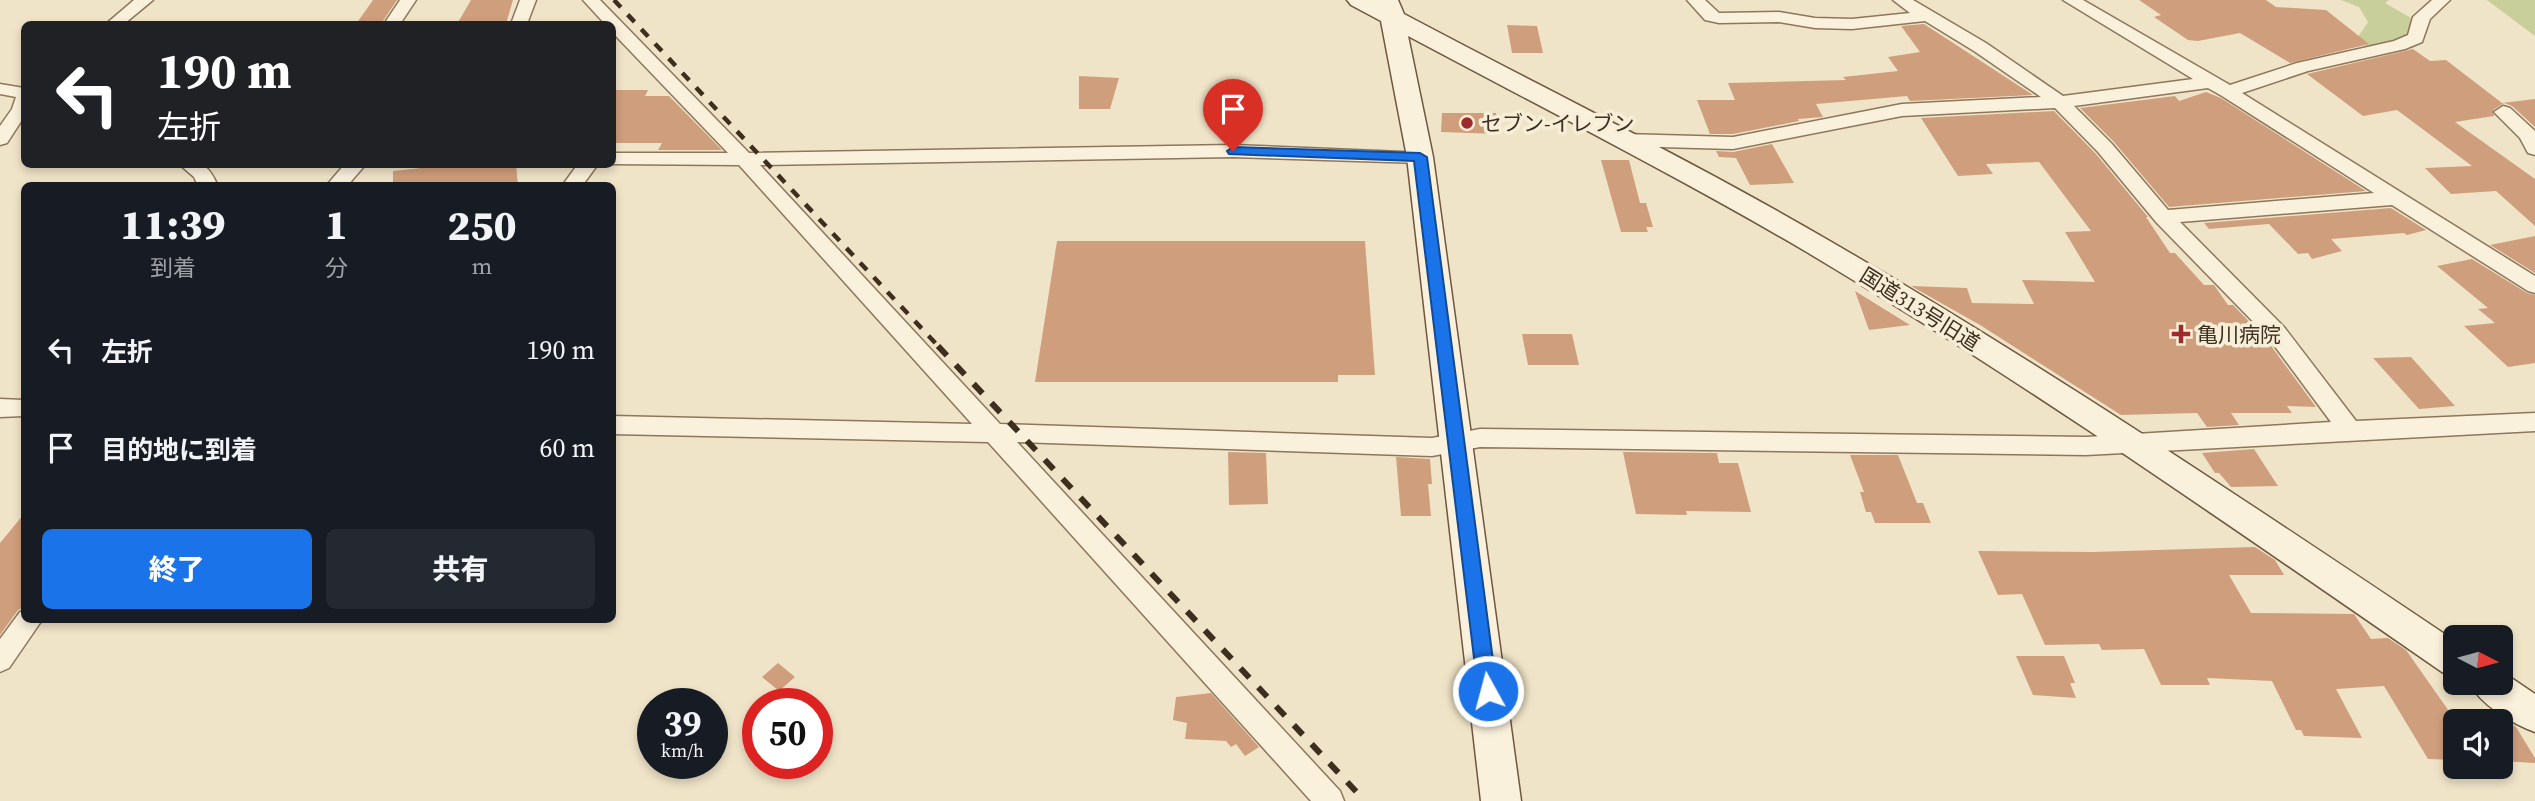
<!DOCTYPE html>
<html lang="ja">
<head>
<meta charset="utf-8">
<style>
	:root { --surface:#171b24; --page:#242831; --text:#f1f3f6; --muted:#9ea1a6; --accent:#1a73e8 }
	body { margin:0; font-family:"Source Serif 4","Noto Sans JP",serif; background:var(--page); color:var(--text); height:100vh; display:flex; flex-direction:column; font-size:26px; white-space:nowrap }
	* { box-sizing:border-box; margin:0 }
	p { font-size:23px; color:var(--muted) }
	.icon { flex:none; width:38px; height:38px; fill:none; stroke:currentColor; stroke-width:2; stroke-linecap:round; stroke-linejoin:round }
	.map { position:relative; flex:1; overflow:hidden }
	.drawer { position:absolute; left:21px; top:182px; width:595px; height:441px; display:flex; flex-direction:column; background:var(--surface); border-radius:10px; box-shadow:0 4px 10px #0003 }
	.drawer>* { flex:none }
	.guide { position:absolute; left:21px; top:21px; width:595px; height:147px; border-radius:10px; box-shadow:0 4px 10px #0003; background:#202124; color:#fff; overflow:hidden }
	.needle { width:46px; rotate:96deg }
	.fabs { position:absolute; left:2443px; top:625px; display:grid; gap:14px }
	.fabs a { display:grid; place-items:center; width:70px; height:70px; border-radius:10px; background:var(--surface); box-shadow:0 4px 10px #0003; font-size:35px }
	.speed { position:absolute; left:637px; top:688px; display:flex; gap:14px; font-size:35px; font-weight:700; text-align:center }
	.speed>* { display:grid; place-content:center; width:91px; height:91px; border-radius:50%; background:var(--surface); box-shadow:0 4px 10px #0003; line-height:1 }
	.speed small { font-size:18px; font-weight:400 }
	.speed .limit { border:10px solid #d22; background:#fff; color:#111 }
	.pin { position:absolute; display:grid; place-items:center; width:60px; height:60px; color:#fff; margin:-72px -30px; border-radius:50% 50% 50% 0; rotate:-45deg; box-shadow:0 0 7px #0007 }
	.pin .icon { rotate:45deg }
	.me { position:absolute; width:77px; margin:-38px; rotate:353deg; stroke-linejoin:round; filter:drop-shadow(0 0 5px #0008) }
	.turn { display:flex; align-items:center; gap:24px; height:147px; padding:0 21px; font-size:32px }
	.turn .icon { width:91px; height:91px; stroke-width:2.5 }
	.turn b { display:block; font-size:49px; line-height:60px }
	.eta { display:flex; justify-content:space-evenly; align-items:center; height:119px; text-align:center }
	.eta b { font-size:42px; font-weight:800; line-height:49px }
	.cta { display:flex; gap:14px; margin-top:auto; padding:14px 21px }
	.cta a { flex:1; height:80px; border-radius:10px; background:var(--accent); color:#fff; font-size:28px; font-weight:800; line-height:80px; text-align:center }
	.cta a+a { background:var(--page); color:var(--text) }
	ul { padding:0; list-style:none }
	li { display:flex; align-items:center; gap:21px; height:98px; padding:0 21px }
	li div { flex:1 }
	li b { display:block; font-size:26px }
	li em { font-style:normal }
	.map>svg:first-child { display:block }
</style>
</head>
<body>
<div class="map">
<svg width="2535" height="801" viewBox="0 0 2535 801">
	<rect width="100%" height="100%" fill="#f0e4c8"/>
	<path fill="#c9cf9b" d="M2341 0H2389L2385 3 2411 18 2410 38 2365 46 2358 37 2368 22 2359 7Z
		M2487 0H2535V36Z"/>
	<path fill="#cf9f7d" d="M373 0H397L381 24H356Z
		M471 0H513L506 24H457Z
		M2139 0H2266L2276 7 2326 10 2369 44 2290 63 2240 33 2198 41 2188 40 2154 17 2161 15Z
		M1924 24 2033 95 1910 101 1907 96 1816 104 1823 117 1798 119 1799 121 1733 134H1710L1697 100H1735L1728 83 1846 80 1843 77 1898 71 1888 57 1920 52 1901 26Z
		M1507 25 1537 26 1543 53H1512Z
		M2413 49 2430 61 2446 60 2502 103 2535 99V127L2512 106 2504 103 2493 110 2494 116 2455 122 2535 179V226L2496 191 2451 194 2425 168 2472 166 2397 110 2363 116 2307 74Z
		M1079 76 1119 78 1110 109H1079Z
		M612 90H648L645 96H669L722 150H658L662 143H612Z
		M2206 92 2221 98 2366 191 2169 207 2114 142 2080 108 2175 96 2179 101Z
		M2054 111 2096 154 2148 217H2146L2170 253H2175L2204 285H2214L2228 305H2233L2266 339 2316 407 2287 406 2292 413H2231L2239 425 2207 427 2197 413 2121 415 1980 325 1911 286 1967 288 1972 303 2034 304 2022 280 2095 282 2065 232 2091 231 2039 162 1986 164 1993 174 1958 176 1921 118Z
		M1442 113H1496L1499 134 1441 132Z
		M1772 144 1794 183 1750 185 1736 158 1719 157 1716 151 1733 152Z
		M1601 160H1629L1640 203H1646L1653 227H1646L1648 232H1621Z
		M459 164H516L518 186H393V171Z
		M2391 208 2426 230 2407 235 2404 233 2331 239 2342 251 2312 259 2308 253 2298 254 2269 224 2209 229 2204 223Z
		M2535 236V273L2490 245Z
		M1057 241H1365L1375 375H1338V382H1035Z
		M2472 259 2527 293 2535 295V363L2508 367 2464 326 2495 323 2478 309 2488 308 2437 266Z
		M1855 291 1910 325 1869 330Z
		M1522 334H1572L1579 365H1528Z
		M2411 357 2455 406 2419 409 2373 358Z
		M2254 449 2278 486 2231 487 2219 473H2215L2202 453Z
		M1228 452 1266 453 1268 504 1229 505Z
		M1623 452 1717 453 1719 463H1738L1751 512 1686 511 1687 515 1636 514Z
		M1850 455H1898L1917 503H1923L1931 523H1875L1871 512H1866L1860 492H1864Z
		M1396 457 1430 459 1432 484H1428L1431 516H1401Z
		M24 514V607L18 610 0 635V543Z
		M2255 547 2275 560 2284 575H2229L2251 613 2354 614 2371 639 2388 638 2406 650 2451 714H2455V760L2428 759 2384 686 2336 689 2362 738 2304 736 2301 730H2296L2272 681 2207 678 2210 685H2161L2144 649 2102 650 2099 644 2045 645 2022 594 1998 595 1978 551 2093 552Z
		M2016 656H2064L2075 683H2070L2076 698 2033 695Z
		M778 663 795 677 779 691 762 677Z
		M1211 693 1259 747 1245 756 1236 744 1231 747 1226 741 1185 739 1187 723 1173 720 1176 697Z
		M2501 717 2516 727 2535 758V763L2501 761Z"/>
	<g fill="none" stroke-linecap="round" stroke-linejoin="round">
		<g stroke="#8d765c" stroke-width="3">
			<path id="street" d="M134 0H153L124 24H106Z
				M400 0H416L400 24H384Z
				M520 0H536L527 24H511Z
				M583 0H600L749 153 1233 145 1427 153 1430 157 1427 161 1420 163 1233 157 760 165 1000 424 1432 438 1480 429 2086 437 2331 422 2268 337 2156 222 2098 152 2055 108 1902 116 1733 149 1623 146 1614 140 1623 134 1733 137 1902 104 2041 97 1974 51 1925 21 1852 29 1815 28 1779 22 1719 23 1705 20 1687 0H1705L1719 13 1779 12 1815 18 1852 19 1910 13 1893 0H1913L1986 43 2063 96 2193 79 2063 0H2083L2230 85 2297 63 2394 41 2408 35 2413 17 2432 0H2450L2430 19 2422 42 2405 49 2308 71 2242 93 2535 276V293L2528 291 2392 205 2180 222 2284 327 2356 421 2535 413V431L2086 455 1480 447 1432 456 1017 442 1340 791 1344 801H1311L988 442 612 434V416L972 424 739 165 610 164H612V153H728L612 32V24H605ZM2208 88 2222 96 2374 193 2168 210 2112 144 2074 106Z
				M0 84 24 88V117L7 143 0 145V126L12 109 16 97 0 94Z
				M2503 106 2510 108 2535 131V155L2528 153 2520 138 2494 112Z
				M179 164C203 164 207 162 218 186H198L194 177Z
				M345 164H366L347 186H326Z
				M578 164H598L582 186H562Z
				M0 399 24 400V416L0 417Z
				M24 611V620H42L9 668 0 672V639L20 612Z"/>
		</g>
		<g stroke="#6f573f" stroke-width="3">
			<path id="secondary" d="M1347 0H1398L1404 14C1545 89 1689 159 1828 240 2042 364 2249 503 2455 641V677L2442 672C2233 528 2024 381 1805 251 1675 175 1541 107 1408 36L1433 157 1521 801H1481L1407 157 1381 21 1351 5Z
				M2501 671 2535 694V732C2513 724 2479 704 2469 682H2501Z"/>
		</g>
		<use href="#street" fill="#faf1dc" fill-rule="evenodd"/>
		<use href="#secondary" fill="#faf1dc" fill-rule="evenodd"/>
		<path stroke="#3d2e20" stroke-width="4.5" stroke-dasharray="10 10" stroke-linecap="butt" d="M614 0 940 348"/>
		<path stroke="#3d2e20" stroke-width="6" stroke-dasharray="13 13" stroke-linecap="butt" d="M938 346 1365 801"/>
	</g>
	<path fill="#1a73e8" stroke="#114b97" stroke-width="2" d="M1233 147 1420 153 1427 157 1497 691 1495 697 1488 699 1481 697 1478 691 1414 161 1229 154 1227 151Z"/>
	<g fill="#9e2a2b" stroke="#f7eed8" stroke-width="2.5">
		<circle cx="1467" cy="123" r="7"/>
		<path d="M2177.5 323.5h7v7h7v7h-7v7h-7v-7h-7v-7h7z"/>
	</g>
	<g text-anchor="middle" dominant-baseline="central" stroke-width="7" stroke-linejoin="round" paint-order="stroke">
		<g font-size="21" fill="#3d2e20" stroke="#f7eed8" text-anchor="start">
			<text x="1481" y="123">セブン-イレブン</text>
			<text x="2197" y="334">亀川病院</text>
		</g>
		<g font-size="21" fill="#3d2e20" stroke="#f7eed8">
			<text transform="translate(1920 309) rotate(32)">国道313号旧道</text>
		</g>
	</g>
</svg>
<div class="fabs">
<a><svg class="needle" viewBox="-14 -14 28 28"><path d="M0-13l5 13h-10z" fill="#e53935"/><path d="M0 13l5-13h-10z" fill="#9ea1a6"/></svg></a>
<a><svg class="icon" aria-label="sound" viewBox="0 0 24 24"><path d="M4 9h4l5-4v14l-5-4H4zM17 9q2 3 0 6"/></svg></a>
</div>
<div class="speed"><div>39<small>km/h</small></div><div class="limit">50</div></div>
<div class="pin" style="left:1233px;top:151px;background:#d93025"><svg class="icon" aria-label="arrive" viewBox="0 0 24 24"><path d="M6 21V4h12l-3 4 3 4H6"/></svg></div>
<svg class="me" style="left:1488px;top:691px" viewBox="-20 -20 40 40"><circle r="17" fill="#1a73e8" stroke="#fff" stroke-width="3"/><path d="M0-11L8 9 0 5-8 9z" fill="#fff"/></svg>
<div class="guide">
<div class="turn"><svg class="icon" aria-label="left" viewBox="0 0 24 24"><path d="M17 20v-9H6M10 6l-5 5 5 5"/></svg><div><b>190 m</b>左折</div></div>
</div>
<section class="drawer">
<div class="eta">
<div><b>11:39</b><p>到着</p></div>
<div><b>1</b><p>分</p></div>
<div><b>250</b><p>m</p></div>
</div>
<ul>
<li><svg class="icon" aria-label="left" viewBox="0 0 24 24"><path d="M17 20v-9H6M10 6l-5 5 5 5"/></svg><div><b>左折</b></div><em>190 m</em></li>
<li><svg class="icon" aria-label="arrive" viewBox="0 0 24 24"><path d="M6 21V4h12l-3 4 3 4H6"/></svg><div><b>目的地に到着</b></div><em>60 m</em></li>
</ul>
<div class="cta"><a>終了</a><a>共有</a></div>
</section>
</div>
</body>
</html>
